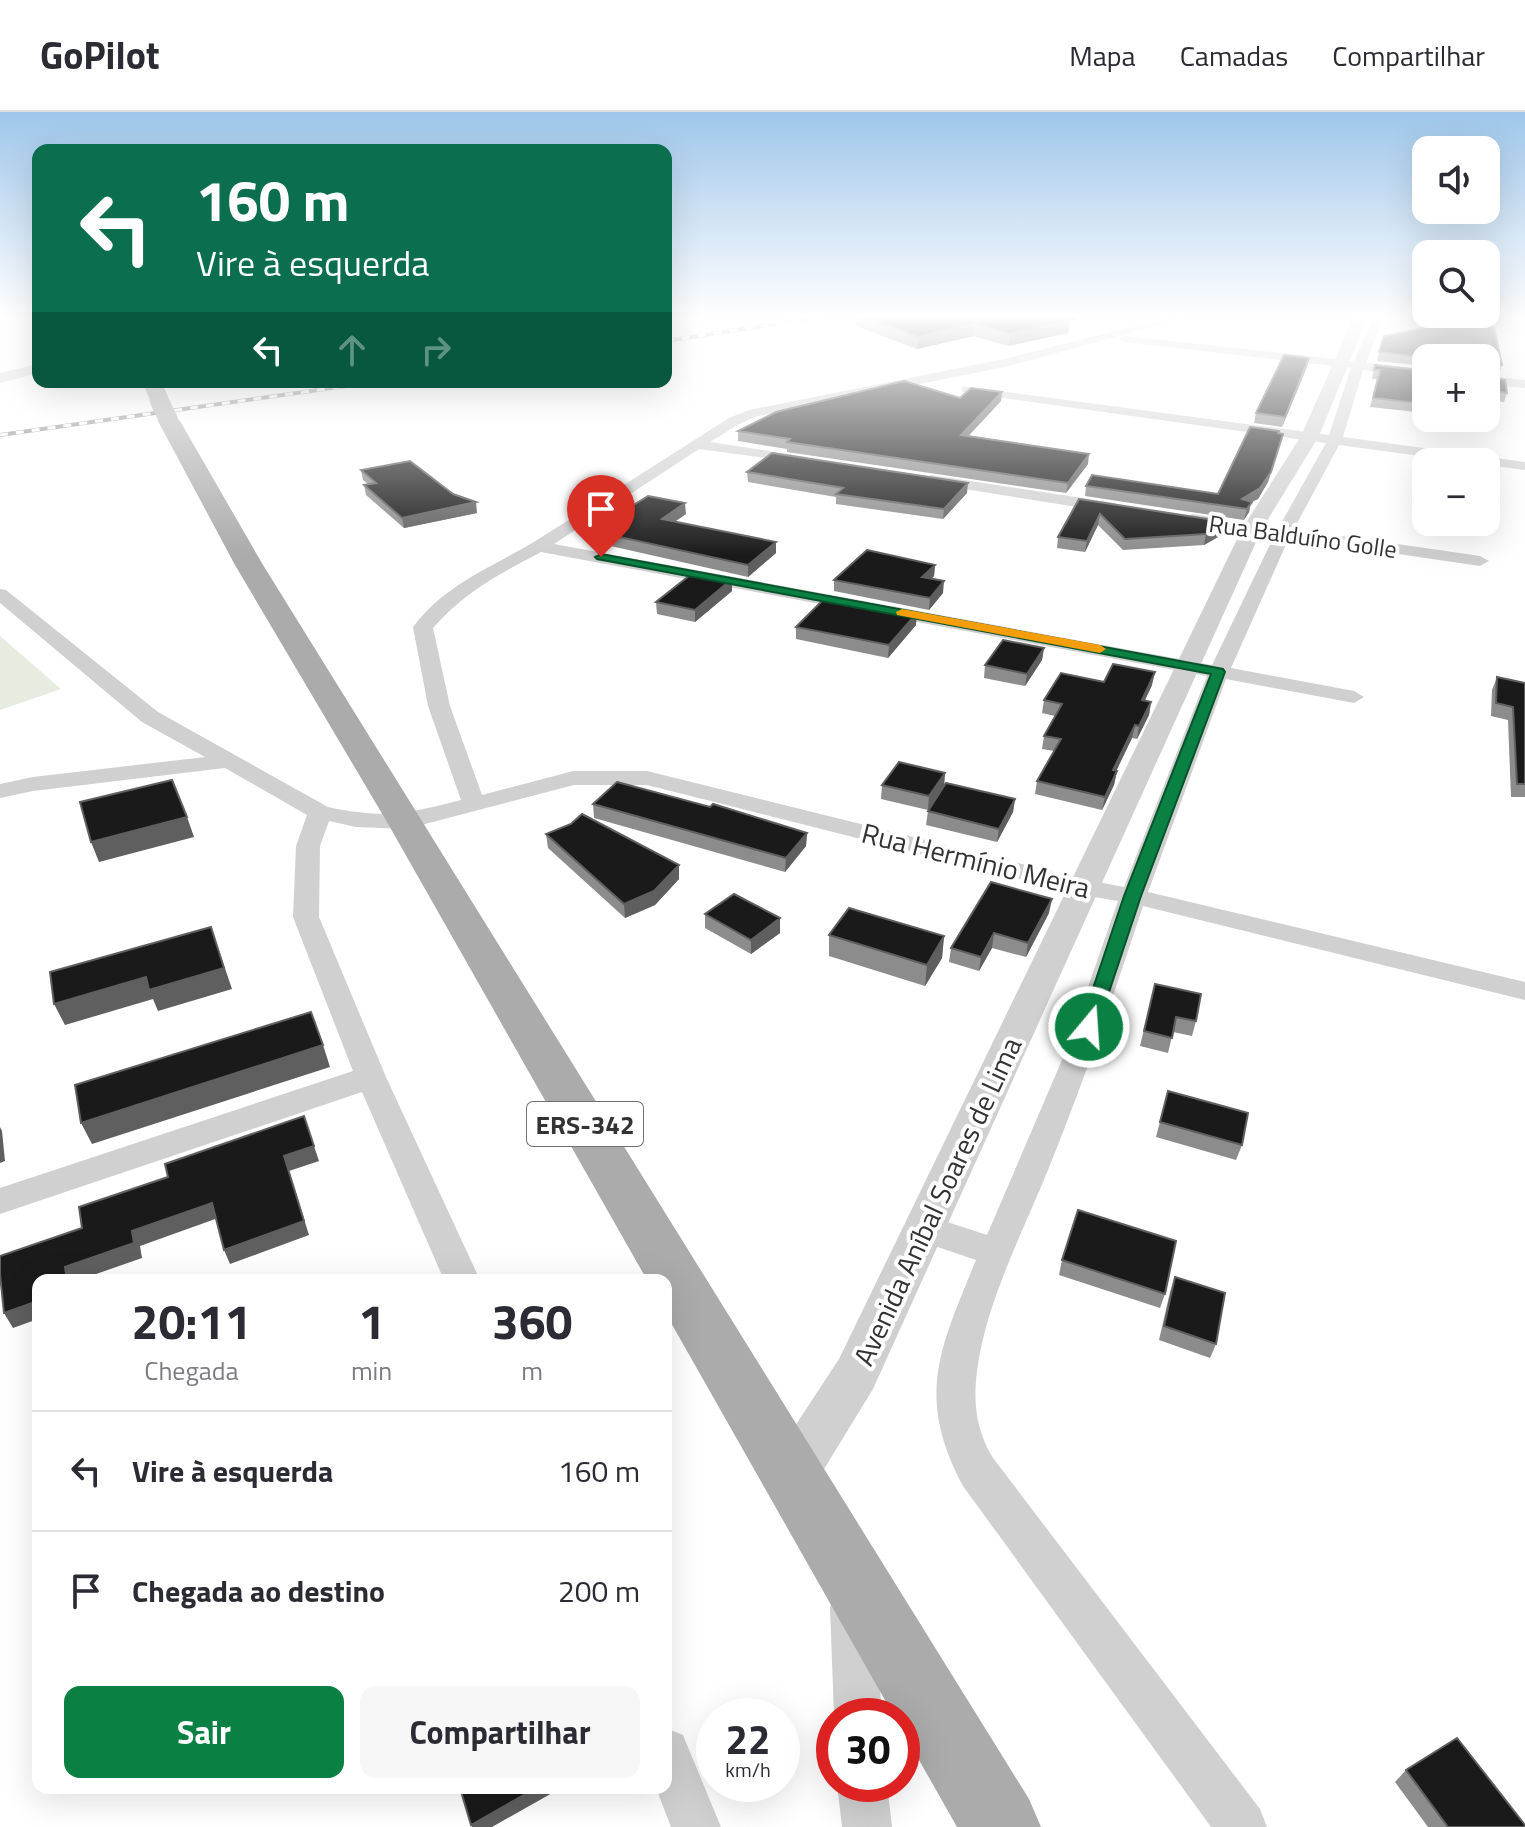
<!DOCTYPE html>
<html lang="pt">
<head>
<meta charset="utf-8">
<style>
	:root { --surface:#fff; --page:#f7f7f7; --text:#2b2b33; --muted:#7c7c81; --line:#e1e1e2; --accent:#0b8043 }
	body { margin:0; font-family:"Titillium Web",sans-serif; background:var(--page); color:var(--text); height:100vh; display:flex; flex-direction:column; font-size:30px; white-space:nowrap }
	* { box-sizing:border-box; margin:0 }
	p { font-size:26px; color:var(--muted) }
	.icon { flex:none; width:44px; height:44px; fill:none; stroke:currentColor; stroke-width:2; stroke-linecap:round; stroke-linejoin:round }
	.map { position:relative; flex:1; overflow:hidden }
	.details { position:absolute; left:32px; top:1162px; width:640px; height:520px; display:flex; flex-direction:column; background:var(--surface); border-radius:16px; box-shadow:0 8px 32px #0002 }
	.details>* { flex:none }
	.guide { position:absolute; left:32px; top:32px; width:640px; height:244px; border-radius:16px; box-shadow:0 8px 32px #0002; background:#0b6e4f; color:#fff; overflow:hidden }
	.buttons { position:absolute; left:1412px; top:24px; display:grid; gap:16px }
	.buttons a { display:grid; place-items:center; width:88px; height:88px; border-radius:16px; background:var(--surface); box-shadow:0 8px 32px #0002; font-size:40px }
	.speed { position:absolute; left:696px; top:1586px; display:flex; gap:16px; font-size:40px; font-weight:700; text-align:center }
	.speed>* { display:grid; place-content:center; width:104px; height:104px; border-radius:50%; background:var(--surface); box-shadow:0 8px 32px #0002; line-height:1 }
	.speed small { font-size:20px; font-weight:400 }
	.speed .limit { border:12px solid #d22; background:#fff; color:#111 }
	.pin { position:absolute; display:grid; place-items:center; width:68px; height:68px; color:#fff; margin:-82px -34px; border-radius:50% 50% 50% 0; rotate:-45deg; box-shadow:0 0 8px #0007 }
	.pin .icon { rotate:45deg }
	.me { position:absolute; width:88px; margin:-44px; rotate:18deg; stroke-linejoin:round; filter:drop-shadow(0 0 6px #0008) }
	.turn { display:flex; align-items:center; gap:28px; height:168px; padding:0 32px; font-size:36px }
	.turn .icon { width:104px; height:104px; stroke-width:2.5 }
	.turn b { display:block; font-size:56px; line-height:68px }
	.lanes { display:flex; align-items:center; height:76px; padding:0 32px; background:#0003; justify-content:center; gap:40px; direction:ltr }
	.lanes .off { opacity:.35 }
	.eta { display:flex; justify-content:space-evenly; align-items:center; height:136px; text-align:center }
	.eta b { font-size:48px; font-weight:700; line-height:56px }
	.primary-button { display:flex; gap:16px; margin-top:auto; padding:16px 32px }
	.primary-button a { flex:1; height:92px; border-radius:16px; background:var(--accent); color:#fff; font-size:32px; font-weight:700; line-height:92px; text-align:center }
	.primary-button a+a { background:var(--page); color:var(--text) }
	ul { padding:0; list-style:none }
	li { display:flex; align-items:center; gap:24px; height:120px; padding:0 32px; border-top:2px solid var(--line) }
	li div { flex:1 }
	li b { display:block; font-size:30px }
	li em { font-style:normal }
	header { display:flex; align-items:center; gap:48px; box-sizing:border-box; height:112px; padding:0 40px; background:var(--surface); border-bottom:2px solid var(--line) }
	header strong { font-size:38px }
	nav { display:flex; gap:44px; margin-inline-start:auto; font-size:28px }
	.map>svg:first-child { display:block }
</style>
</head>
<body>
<header>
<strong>GoPilot</strong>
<nav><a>Mapa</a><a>Camadas</a><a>Compartilhar</a></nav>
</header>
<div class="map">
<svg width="1525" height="1715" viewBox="0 0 1525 1715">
	<rect width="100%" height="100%" fill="#fff"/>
	<path fill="#e6ecdf" d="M0 524 61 577 0 598Z"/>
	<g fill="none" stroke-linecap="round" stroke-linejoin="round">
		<path fill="#d0d0d0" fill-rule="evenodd" d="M1174 204H1192L1005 255 758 304 739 312 710 330 807 345 814 349 812 352 699 337 554 432 1212 553 1274 424 1192 412 1184 407 1192 402 1279 415 1326 331 967 281 962 280V274L1329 323 1351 256 1125 230 1119 227 1125 224 1354 249 1374 204H1384L1366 251 1426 257V265L1363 258 1343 325 1525 350V358L1486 353V350H1464L1339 333 1294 417 1480 444 1489 449 1480 454 1289 426 1231 556 1354 579 1364 585 1354 591 1226 567 1148 780 1525 870V888L1143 794C1114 883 1083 971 1048 1058 1022 1122 986 1190 977 1259 973 1291 976 1318 993 1346L1260 1697 1267 1715H1211L963 1374C915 1284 940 1236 976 1148L914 1127 909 1117 914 1107 926 1103 987 1123 1065 941 1118 789 1082 783 647 673H574L406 717 356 715 329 709 320 734 319 805 386 965 480 1168H444L362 980 0 1102V1076L353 959 293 805 296 734 307 703 225 656 33 679 0 686V672L33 665 205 645 142 610 0 491V477L6 478 158 600 328 695C383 707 407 702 461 688L428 594 413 515C446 471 493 455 537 428 602 387 665 347 729 306L749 298 1004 247ZM541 440 1207 564 1124 775 1082 767 647 659H573L482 683 450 594 433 516C467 478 498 463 541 440Z
			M1486 264 1525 268V276L1486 272Z
			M931 363 1115 391 1123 396 1115 401 926 371 923 368Z
			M852 1473 868 1479 874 1495 882 1604H834L830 1495 836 1479Z
			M666 1616 683 1623 721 1715H671L656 1676H666Z
			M837 1672H887L892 1715H842Z"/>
		<path fill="#d0d0d0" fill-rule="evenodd" d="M1354 204H1368L1319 324 1262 417 873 1277 810 1380 792 1387 774 1380 767 1363 774 1346 839 1247 1242 417 1301 324Z
			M38 252V261L0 271V261Z"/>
		<path fill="#ababab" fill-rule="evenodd" d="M142 270H162L169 288 166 292H152Z
			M169 303 180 309 263 453 1029 1687 1041 1715H957L902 1618V1604H894L666 1202V1168H647L387 710 235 453 158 309Z"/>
		<g stroke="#888" stroke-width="4">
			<path id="rail" d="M666 229 826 204
				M0 323 375 270"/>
		</g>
		<use href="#rail" stroke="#fff" stroke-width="3" stroke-dasharray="8" stroke-linecap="butt"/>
		<path stroke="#ababab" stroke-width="19" d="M159 288 169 309"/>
	</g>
	<path fill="#8c8c8c" d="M856 204H1077V208L1070 209 1068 221 1008 234 974 224 917 237 856 214Z
		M1468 207 1494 215 1502 253 1499 262H1486V263L1505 268 1507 281 1504 290 1486 288V246H1426V254L1377 249 1384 224Z
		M1375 253 1426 259V301L1370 295 1377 267H1372Z
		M1307 255 1282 315 1254 311 1256 301Z
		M1002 280 1001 289 968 324 1088 352 1066 381 787 340V337L738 329V319Z
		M1443 306H1477L1474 313 1443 309Z
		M1278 321 1280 332 1268 370 1258 387 1251 390 1249 400 1244 408 1085 384 1086 374 1218 382Z
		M361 358 453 382 477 401 404 416 366 383 364 373 368 372 363 368Z
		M747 360 967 381 943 407 836 392V385L748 370Z
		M1079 387 1225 421 1204 433 1123 438 1098 413 1085 440 1057 436 1058 425Z
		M686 402 675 409 776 441 748 465 593 430 592 419Z
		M935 453 934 464 931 467 943 481 929 498 834 479V468Z
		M732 467V479L695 510 657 502 656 490Z
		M916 513 888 546 796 527V515Z
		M1044 536 1042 548 1025 574 984 566 985 553Z
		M1497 565 1525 571V685H1511L1508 608 1491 604 1492 578Z
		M1104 570 1152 573 1145 588 1151 590 1149 603 1137 627 1132 626 1116 659H1117L1114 673 1102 698 1035 682 1037 669 1054 639 1042 637 1044 624 1055 604 1042 601 1044 588Z
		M945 661 944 674 928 698 881 687 882 673Z
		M1015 687 1013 700 997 730 926 713 928 699Z
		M593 692 807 721 806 734 785 760 594 706Z
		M546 722 679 753V767L655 793 625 806 548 736Z
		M1049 801 1026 845 992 836 979 859 949 850 951 836Z
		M705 802 780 806V821L751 842 705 816Z
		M829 823 944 824 942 846 925 874 829 844Z
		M1155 872 1196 909 1192 924 1173 920 1168 941 1140 934Z
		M1168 979 1242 1033 1236 1048 1156 1025Z
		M1062 1148 1165 1182 1160 1196 1059 1163Z
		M1175 1165 1216 1232 1210 1246 1159 1228 1170 1180Z
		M1406 1658 1525 1715H1428L1395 1670Z"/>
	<path fill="#5f5f5f" d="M1046 204H1077V208L1044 215Z
		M1070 209 1068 221 1008 234 1010 222Z
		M975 212 974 224 917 237 918 225Z
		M1309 246 1307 255 1282 315 1285 305Z
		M1002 280 1001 289 960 333 961 323Z
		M1280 332 1268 370 1258 387 1251 390 1249 400 1244 408 1247 397 1242 387Z
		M1089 342 1088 352 1066 381 1068 371Z
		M968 371 967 381 943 407 944 397Z
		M476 390 477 401 404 416 402 406Z
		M685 391 686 402 663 418 662 407Z
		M1100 402 1098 413 1085 440 1087 429Z
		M1227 410 1225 421 1204 433 1206 422Z
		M776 430V441L748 465V453Z
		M935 453 934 464 921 477 922 465Z
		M732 467V479L695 510V498Z
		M944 469 943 481 929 498 930 486Z
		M917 501 916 513 888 546 889 533Z
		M1044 536 1042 548 1025 574 1027 562Z
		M1155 560 1152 573 1139 601 1142 588Z
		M1151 590 1149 603 1137 627 1139 614Z
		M1135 613 1132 626 1110 672 1113 658Z
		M1117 659 1114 673 1102 698 1105 685Z
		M945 661 944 674 928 698 929 684Z
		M1015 687 1013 700 997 730 999 717Z
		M187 705 194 725 99 750 91 730Z
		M807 721 806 734 785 760 786 746Z
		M679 753V767L655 793 625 806 624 792Z
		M1052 787 1049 801 1026 845 1028 831Z
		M780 806V821L751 842V828Z
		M211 815 232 877 158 899 153 887 65 913 54 892Z
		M994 821 992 836 979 859 981 845Z
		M944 824 942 846 925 874 927 853Z
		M323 933 330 955 92 1032 81 1011Z
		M0 1015 2 1019 5 1049 0 1051Z
		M314 1034 319 1049 289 1059 309 1123 230 1152 224 1138 284 1044Z
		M212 1091 218 1106 140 1134 142 1146 79 1168H67L65 1155 132 1119Z
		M38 1189V1207L13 1216 4 1201Z
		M536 1676H561L492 1715H472L471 1713Z"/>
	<path fill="#1a1a1a" stroke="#5f5f5f" stroke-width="2" d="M861 204H1050L1070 209 1010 222 975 212 918 225Z
		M1468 207 1494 215 1502 253H1487L1486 263 1505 268 1507 281 1486 278V246H1429L1379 240 1384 224Z
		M1284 243 1309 246 1285 305 1256 301Z
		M1375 253 1426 259V292L1373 286 1380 258H1374Z
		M904 269 960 286 971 276 1002 280 961 323 1089 342 1068 371 787 330 790 327 738 319 776 300Z
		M1250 315 1279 319 1278 321 1283 322 1271 360 1260 376 1242 387 1252 390 1247 397 1086 374 1092 363 1218 382Z
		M772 341 968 371 944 397 836 382 843 376 747 360Z
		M410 349 453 382 476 390 402 406 364 373 376 371 361 358Z
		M648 384 685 391 662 407 776 430 748 453 592 419Z
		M1079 387 1227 410 1206 422 1125 427 1100 402 1087 429 1058 425Z
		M867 438 935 453 922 465 944 469 930 486 834 468Z
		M694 460 732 467 695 498 656 490Z
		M827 484 917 501 889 533 796 515Z
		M1003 528 1044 536 1027 562 985 553Z
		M1113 552 1155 560 1142 588 1151 590 1139 614 1135 613 1113 658 1117 659 1105 685 1037 669 1061 627 1044 624 1062 592 1044 588 1061 561 1104 570Z
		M1497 565 1525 571V672H1517L1513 595 1496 591Z
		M899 650 945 661 929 684 882 673Z
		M172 668 187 705 91 730 80 690Z
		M617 670 710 695 713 692 807 721 786 746 593 692Z
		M946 671 1015 687 999 717 928 699Z
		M582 702 679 753 654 779 624 792 546 722 571 712Z
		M991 770 1052 787 1028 831 994 821 981 845 951 836Z
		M734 782 780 806 751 828 705 802Z
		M849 796 944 824 927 853 829 823Z
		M211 815 224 856 149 878 146 865 54 892 50 860Z
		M1155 872 1201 882 1196 909 1176 905 1172 926 1144 919Z
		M311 900 323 933 81 1011 75 973Z
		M1168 979 1248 1001 1242 1033 1160 1010Z
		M304 1004 314 1034 284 1044 304 1109 224 1138 212 1091 132 1119 134 1131 65 1155 67 1168H38V1189L4 1201 0 1162V1144L82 1116 79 1095 168 1065 165 1052Z
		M1078 1098 1176 1129 1165 1182 1062 1148Z
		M1175 1165 1225 1181 1216 1232 1164 1214Z
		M1457 1626 1525 1713V1715H1448L1406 1658Z
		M460 1676H536L471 1713Z"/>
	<linearGradient id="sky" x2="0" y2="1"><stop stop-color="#9ec6ea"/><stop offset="0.46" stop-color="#fff"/><stop offset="1" stop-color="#fff" stop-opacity="0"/></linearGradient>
	<rect width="1525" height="444" fill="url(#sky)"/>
	<path fill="#0b8043" stroke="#07532c" stroke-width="2" d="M601 442 1223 557 1225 560 1141 784 1096 919 1089 921 1080 915 1124 784 1211 562 597 447 595 445Z"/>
	<path fill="#f59e0b" d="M902 497 1100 533 1106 537 1100 541 897 503 896 500Z"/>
	<g text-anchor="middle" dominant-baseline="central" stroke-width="8" stroke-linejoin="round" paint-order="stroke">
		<g font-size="24" fill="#333" stroke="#fff">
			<text transform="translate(1303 424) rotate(8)">Rua Balduíno Golle</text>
		</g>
		<rect fill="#fff" stroke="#707070" stroke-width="2" x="527" y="990" width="116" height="44" rx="6"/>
		<g font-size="26" font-weight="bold" fill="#333">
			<text x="585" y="1012">ERS-342</text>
		</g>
		<g font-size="28" fill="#333" stroke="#fff">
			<text transform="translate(976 748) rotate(14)">Rua Hermínio Meira</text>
			<text transform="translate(937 1089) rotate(-65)">Avenida Aníbal Soares de Lima</text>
		</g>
	</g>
</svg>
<div class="buttons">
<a><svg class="icon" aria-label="sound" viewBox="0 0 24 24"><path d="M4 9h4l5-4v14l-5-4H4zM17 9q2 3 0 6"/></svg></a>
<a><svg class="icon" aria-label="search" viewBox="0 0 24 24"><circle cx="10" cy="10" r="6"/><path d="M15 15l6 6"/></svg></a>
<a>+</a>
<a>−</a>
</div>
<div class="speed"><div>22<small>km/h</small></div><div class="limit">30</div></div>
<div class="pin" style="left:601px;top:445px;background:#d93025"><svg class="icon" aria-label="arrive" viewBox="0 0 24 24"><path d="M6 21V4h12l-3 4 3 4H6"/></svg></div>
<svg class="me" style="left:1089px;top:915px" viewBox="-20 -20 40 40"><circle r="17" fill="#0b8043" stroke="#fff" stroke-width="3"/><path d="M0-11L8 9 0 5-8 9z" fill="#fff"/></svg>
<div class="guide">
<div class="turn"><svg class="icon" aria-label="left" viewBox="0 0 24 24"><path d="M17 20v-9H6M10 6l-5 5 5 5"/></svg><div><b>160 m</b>Vire à esquerda</div></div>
<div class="lanes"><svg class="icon" aria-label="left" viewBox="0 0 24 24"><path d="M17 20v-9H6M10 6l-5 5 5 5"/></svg><svg class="icon off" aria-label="ahead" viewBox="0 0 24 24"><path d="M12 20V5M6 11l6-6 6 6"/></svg><svg class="icon off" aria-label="right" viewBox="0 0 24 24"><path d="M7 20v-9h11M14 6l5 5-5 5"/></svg></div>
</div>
<section class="details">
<div class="eta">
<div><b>20:11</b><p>Chegada</p></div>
<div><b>1</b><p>min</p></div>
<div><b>360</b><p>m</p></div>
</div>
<ul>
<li><svg class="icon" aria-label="left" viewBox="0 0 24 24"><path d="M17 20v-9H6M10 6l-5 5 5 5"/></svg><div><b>Vire à esquerda</b></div><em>160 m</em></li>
<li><svg class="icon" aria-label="arrive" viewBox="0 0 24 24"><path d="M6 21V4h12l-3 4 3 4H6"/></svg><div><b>Chegada ao destino</b></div><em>200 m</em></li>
</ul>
<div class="primary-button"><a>Sair</a><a>Compartilhar</a></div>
</section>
</div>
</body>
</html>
